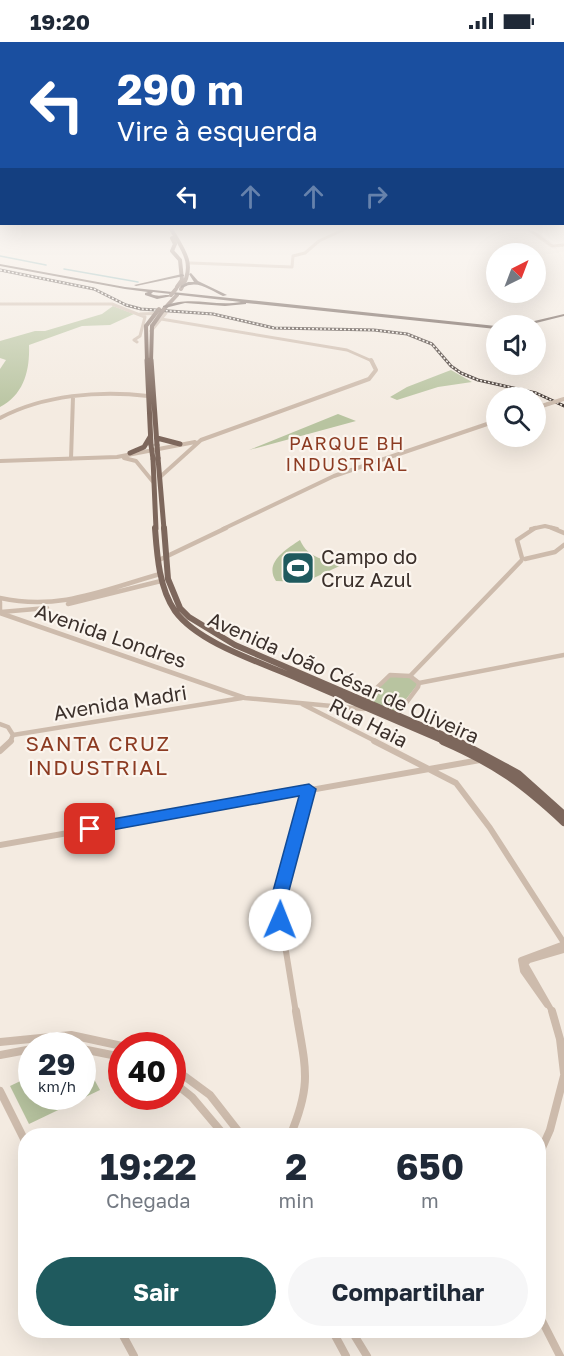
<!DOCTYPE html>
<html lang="pt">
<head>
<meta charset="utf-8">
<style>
	:root { --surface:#fff; --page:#f6f6f7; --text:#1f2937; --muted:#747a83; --accent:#1f5a5e }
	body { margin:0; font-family:"Golos Text",sans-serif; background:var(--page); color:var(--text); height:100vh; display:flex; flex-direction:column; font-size:22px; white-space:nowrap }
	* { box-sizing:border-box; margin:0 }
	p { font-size:20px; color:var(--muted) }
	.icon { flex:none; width:33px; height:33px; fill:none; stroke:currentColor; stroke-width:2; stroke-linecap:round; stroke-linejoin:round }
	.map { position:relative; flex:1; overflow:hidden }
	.details { position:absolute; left:18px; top:1086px; width:528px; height:210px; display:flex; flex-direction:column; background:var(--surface); border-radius:24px; box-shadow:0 6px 24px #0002 }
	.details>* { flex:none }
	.guide { position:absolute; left:0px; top:0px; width:564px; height:183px; box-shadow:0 6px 24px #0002; background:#1a4fa0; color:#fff; overflow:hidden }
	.needle { width:39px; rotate:42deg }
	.controls { position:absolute; left:486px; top:201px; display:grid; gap:12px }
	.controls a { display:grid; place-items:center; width:60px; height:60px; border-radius:50%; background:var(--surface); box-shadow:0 6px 24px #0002; font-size:30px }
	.speed { position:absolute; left:18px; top:990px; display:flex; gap:12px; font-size:30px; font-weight:700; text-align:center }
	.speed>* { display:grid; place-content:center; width:78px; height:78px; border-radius:50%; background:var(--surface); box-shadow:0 6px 24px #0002; line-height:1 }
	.speed small { font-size:15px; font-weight:400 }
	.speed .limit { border:9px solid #d22; background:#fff; color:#111 }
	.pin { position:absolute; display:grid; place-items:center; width:51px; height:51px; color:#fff; margin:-26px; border-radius:12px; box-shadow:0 3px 9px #0006 }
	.me { position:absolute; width:66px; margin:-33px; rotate:1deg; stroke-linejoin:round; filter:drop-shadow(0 0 4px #0008) }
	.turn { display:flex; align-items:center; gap:21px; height:126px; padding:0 18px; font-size:27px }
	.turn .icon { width:78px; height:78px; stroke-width:2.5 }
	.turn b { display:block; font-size:42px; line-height:51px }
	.lanes { display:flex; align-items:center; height:57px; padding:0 18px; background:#0003; justify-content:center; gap:30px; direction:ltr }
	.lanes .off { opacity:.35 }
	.eta { display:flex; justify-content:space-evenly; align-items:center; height:102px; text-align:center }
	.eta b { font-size:36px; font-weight:700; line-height:42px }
	.cta { display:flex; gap:12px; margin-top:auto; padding:12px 18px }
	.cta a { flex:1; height:69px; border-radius:36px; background:var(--accent); color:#fff; font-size:24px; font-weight:700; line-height:69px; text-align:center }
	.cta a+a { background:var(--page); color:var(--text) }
	.status { display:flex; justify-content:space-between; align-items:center; height:42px; padding:0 30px; background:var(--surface); direction:ltr }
	.status svg { height:16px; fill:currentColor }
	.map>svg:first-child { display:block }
</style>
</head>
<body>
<div class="status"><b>19:20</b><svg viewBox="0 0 49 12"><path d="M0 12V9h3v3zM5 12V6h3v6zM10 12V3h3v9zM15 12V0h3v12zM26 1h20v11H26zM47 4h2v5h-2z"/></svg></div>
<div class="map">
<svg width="564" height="1314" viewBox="0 0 564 1314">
	<rect width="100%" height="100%" fill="#f4ebe1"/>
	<path fill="#b8c4a0" d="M113 264 134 272 110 283 82 284 29 303C30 328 24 353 0 365V327L6 318 0 316V299L35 289H45L102 272Z
		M451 328 472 340 438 345 397 358 390 355 407 345Z
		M338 372 356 379 249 408Z
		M300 498C308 517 326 518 344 522L305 540 276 539C264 521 285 508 300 498Z
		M390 634H408L418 642 396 670 366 658Z
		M83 1017 100 1048 29 1082 10 1044 31 1034 32 1054H82Z"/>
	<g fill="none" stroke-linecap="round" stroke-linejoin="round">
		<path stroke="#7fb0b2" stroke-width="1.5" d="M0 214 46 223
			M64 227 138 240"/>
		<path stroke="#cdbbac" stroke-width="3" d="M528 187 552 204 564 203
			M293 214 305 211 319 199 345 187
			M190 221 292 225 293 214
			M0 262H112L145 275 140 294 134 298 137 300
			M140 272 166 271 151 289
			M161 277 347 308 372 319"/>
		<path stroke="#cdbbac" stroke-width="4" d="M536 366 548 362
			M0 376C43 353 100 348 148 354
			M124 416 136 419 154 441
			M71 417 73 355
			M0 419 117 415 195 400
			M160 435 201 398 369 337 376 328 371 318
			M223 487 334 434 496 379
			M531 487 545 484 557 487"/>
		<path stroke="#cdbbac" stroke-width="4.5" d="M552 486 564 491
			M522 516 517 498 535 486
			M525 517 555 510 564 503
			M159 518 226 486
			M0 556C60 569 103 548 160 532
			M0 560V571
			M68 562 161 539
			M1 570 47 566
			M0 571 245 656 364 667
			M410 634 521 519
			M419 641 564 613
			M362 660 390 633 410 634 419 641 418 645 395 676
			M302 662 377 700
			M0 682 8 685 13 693 10 700
			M13 693 242 656"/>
		<path stroke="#cdbbac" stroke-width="6" d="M374 699 456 741 490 786 564 901
			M0 709 11 699
			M0 803 480 718
			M547 963 523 929 521 918 564 902
			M296 971 278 860 309 747
			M553 971 525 922 529 918 564 908"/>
		<path stroke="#cdbbac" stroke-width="8" d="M552 969 560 997 564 1031
			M0 1000 71 993 122 1004
			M61 1004 75 1001 73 994
			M82 1007 122 1015
			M0 1013 32 1007
			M172 1025 210 1053 242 1094
			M172 1039 192 1055 225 1094
			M0 1049 26 1101
			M290 1094C313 1040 305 1025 296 969
			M538 1115 550 1088 564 1034
			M538 1271 560 1314
			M120 1288 134 1314
			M332 1288 346 1314
			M351 1288 367 1314"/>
		<path stroke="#7d675c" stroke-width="4" d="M171 187C184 209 196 223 181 247
			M172 196 175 202 172 209 180 218 182 238 177 245
			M164 267 177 253
			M146 284 147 319
			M151 319 152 284"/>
		<path stroke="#7d675c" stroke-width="5" d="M147 318 151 403
			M151 318 157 403
			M157 396 180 402
			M130 411 144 405 150 395
			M158 416 164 487
			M153 417 156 487"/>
		<path stroke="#7d675c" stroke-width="6" d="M155 486C157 513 159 546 175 569 199 602 263 621 299 637 348 658 397 679 446 700
			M164 486 168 537 180 566 189 575 235 603 460 700"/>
		<path stroke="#7d675c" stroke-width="8" d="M443 699C496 722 522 741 564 780
			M457 699 518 732 564 773"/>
		<path fill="#5c4a42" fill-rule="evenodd" d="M0 222 125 245 496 284V287L246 261V262L225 264 185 261 165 266H163V264C193 253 213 265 241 260L153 250 151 252C160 256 167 251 172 254L157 257 145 253V251L148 250 125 247 0 224Z
			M191 231 198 239 227 253 223 254C214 250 200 240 190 243 187 243 185 245 181 246V244L188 240H194L189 232Z
			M182 232 184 233V234L136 244 134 243Z
			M564 272V274L524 284H513Z"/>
		<g stroke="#3b302b" stroke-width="3">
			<path id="rail" d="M0 228 94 247 126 263 141 267 213 272 274 286 374 288 407 292 432 302 451 324 461 331 478 338 536 351 564 364"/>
		</g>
		<use href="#rail" stroke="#fbf5ee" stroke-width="1.5" stroke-dasharray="2" stroke-linecap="butt"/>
		<path stroke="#cdbbac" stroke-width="4" d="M548 362 564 357"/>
		<path stroke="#7d675c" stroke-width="4" d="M171 253 176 247
			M146 284 159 267
			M152 284 164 267"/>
		<path stroke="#7d675c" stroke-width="5" d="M151 403 153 417
			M157 403 158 416"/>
	</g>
	<linearGradient id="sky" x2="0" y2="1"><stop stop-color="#7eb2d2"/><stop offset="0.5" stop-color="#faf6f2"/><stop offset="1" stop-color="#faf6f2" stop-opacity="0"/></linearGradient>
	<rect width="564" height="371" fill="url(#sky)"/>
	<path fill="#1a73e8" stroke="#114b97" stroke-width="1.5" d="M309 742 316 747 286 860 289 878 286 883H275L270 860 299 754 90 792 83 787 90 781Z"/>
	<defs>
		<g id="stadium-square" transform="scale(1.725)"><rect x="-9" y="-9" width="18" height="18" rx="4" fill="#1f5a5e" stroke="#fbf5ee"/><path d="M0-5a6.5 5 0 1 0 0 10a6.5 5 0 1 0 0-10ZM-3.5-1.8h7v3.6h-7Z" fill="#fff"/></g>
	</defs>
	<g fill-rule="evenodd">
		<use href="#stadium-square" x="298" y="526"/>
	</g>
	<g text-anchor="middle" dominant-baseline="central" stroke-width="4.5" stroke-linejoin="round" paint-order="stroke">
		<g font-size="18" letter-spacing="1.5" fill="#8c3b22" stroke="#fbf5ee">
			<text x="347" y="401">PARQUE BH<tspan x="347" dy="21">INDUSTRIAL</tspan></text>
		</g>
		<g font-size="20" fill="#3b302b" stroke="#fbf5ee" text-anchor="start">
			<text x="321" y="514">Campo do<tspan x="321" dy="23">Cruz Azul</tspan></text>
		</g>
		<g font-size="20" fill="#3b302b" stroke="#fbf5ee">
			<text transform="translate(111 593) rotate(19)">Avenida Londres</text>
			<text transform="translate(344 635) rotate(24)">Avenida João César de Oliveira</text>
			<text transform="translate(120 660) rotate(-9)">Avenida Madri</text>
			<text transform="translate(369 680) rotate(27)">Rua Haia</text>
		</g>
		<g font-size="21" letter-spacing="1.5" fill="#8c3b22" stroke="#fbf5ee">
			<text x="98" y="701">SANTA CRUZ<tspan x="98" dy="24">INDUSTRIAL</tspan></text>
		</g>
	</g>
</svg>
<div class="controls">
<a><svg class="needle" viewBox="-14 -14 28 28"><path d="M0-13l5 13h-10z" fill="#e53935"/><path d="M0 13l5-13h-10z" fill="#747a83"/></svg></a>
<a><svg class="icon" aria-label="sound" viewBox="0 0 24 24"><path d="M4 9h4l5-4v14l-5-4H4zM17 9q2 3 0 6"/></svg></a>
<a><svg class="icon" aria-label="search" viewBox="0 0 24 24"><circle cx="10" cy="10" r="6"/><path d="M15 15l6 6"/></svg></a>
</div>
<div class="speed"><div>29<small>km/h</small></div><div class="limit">40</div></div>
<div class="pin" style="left:90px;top:787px;background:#d93025"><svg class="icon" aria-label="arrive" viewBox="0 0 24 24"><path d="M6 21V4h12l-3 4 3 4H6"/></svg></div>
<svg class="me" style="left:280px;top:878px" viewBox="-20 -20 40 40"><circle r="19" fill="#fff"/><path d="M0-13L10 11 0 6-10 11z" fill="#1a73e8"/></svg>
<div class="guide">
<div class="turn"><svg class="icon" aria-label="left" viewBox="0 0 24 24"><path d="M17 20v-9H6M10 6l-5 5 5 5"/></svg><div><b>290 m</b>Vire à esquerda</div></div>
<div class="lanes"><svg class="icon" aria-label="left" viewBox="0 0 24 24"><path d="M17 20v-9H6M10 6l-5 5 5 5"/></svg><svg class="icon off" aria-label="ahead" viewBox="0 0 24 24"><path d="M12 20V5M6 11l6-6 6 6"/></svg><svg class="icon off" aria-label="ahead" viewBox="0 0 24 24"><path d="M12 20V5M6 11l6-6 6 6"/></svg><svg class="icon off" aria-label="right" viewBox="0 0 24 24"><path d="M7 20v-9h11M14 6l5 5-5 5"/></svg></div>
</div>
<section class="details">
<div class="eta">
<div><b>19:22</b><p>Chegada</p></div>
<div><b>2</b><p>min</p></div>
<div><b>650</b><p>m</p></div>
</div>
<div class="cta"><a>Sair</a><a>Compartilhar</a></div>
</section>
</div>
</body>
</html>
